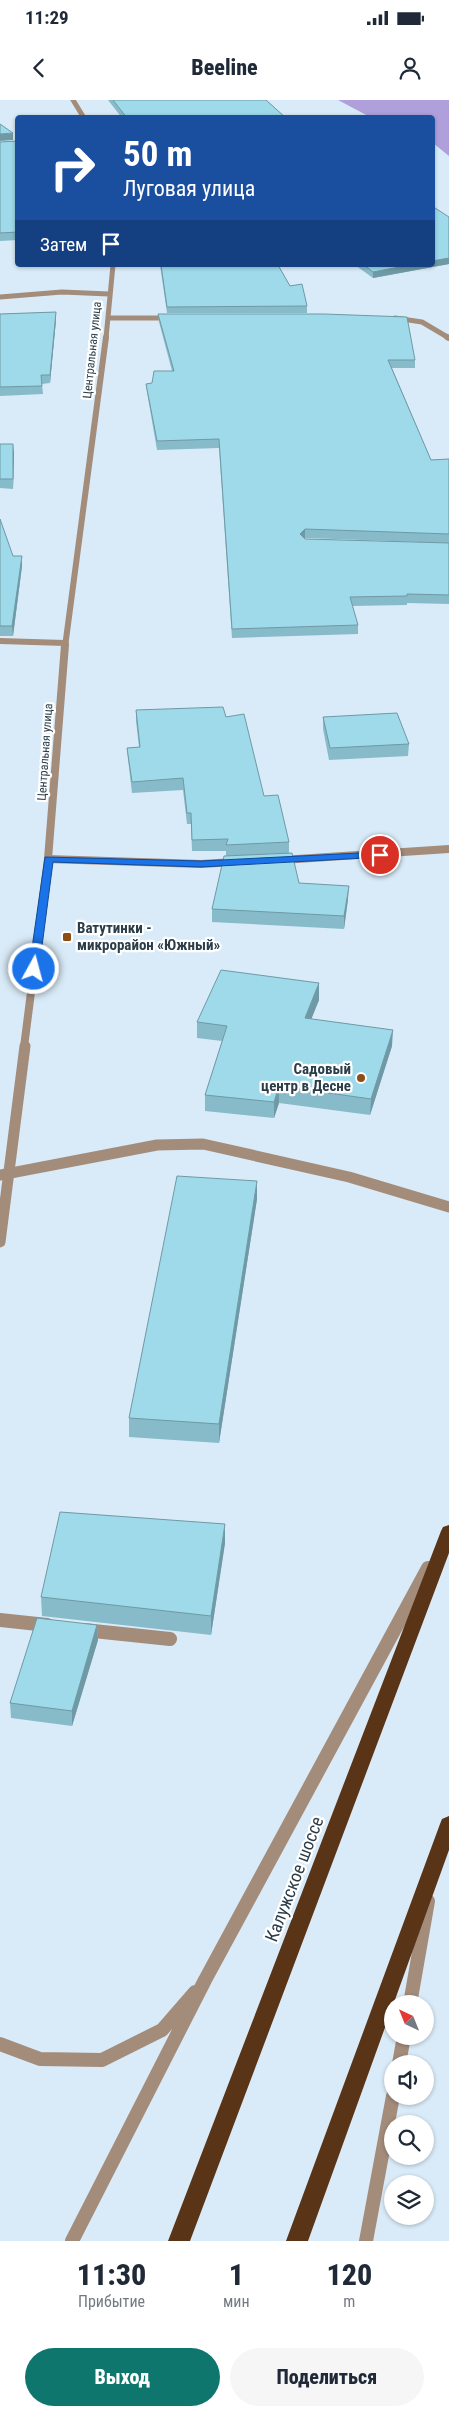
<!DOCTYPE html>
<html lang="ru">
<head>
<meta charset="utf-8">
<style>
	:root { --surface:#fff; --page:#f6f6f7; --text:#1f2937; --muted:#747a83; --accent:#0f766e }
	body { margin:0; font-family:"Roboto Condensed",sans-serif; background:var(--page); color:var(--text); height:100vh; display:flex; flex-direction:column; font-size:19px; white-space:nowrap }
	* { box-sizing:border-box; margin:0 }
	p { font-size:16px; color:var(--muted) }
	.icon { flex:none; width:28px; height:28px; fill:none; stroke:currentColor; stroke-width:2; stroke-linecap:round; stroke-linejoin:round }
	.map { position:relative; height:2141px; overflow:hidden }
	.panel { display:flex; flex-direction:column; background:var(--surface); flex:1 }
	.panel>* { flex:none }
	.hud { position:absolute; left:15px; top:15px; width:420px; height:152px; border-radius:5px; box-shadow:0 1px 4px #0004; background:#1a4fa0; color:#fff; overflow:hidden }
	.needle { width:32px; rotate:317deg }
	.fabs { position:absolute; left:384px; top:1895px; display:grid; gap:10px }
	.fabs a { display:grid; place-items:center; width:50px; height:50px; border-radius:50%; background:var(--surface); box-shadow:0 1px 4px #0004; font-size:25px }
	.pin { position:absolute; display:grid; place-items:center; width:42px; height:42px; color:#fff; margin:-21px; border:2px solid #fff; border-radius:50%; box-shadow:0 1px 5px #0007 }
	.me { position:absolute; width:55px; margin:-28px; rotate:7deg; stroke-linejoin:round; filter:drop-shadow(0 0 4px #0008) }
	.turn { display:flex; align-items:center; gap:18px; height:105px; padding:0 25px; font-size:22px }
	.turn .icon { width:65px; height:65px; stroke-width:2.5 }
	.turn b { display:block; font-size:35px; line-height:42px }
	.then { display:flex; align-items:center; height:48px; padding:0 25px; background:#0003; gap:10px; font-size:19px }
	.eta { display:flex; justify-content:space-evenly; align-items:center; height:85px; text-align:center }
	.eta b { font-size:30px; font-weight:800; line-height:35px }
	.cta { display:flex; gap:10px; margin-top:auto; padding:10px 25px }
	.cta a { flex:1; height:58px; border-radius:30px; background:var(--accent); color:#fff; font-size:20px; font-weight:800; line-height:58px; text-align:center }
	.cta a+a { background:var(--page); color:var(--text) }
	.status { display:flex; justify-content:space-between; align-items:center; height:35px; padding:0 25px; background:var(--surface); direction:ltr }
	.status svg { height:14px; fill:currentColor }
	header { display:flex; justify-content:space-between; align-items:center; height:65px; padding:0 25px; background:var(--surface); font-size:22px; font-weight:800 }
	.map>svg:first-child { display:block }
</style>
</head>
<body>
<div class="status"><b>11:29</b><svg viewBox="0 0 49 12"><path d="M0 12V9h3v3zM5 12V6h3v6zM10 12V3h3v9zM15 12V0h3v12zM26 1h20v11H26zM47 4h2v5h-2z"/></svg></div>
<header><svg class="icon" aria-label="back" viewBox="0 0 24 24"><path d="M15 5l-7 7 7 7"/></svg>Beeline<svg class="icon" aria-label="person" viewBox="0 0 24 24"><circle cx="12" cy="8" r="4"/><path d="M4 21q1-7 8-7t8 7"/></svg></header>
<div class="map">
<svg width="449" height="2141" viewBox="0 0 449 2141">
	<rect width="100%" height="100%" fill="#d9ebf8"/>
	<path fill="#afa0db" d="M338 0H449V56L433 43 432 18 370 17Z"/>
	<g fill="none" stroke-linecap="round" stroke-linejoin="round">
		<path stroke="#a48c7b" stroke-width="6" d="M0 541 65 543"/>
		<path stroke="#a48c7b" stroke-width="14" d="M0 1520 47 1525
			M84 1530 170 1539"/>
		<path stroke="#a48c7b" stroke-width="5" d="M0 197 62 192 109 194
			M109 218H170
			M395 218 422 222 449 238"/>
		<path stroke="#a48c7b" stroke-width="6" d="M447 237 449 238"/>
		<path stroke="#a48c7b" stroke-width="8" d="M48 759 201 764 235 762
			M282 760 449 749"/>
		<path stroke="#a48c7b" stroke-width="11" d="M0 1075 157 1045 203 1044 349 1077 449 1107"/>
		<path stroke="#a48c7b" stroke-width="5" d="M73 0 84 18
			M106 238 113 165"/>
		<path stroke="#a48c7b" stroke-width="6" d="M65 547 106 237"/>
		<path stroke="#a48c7b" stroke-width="8" d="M24 947 48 759 65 545"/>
		<path stroke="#a48c7b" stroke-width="11" d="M0 1142 25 946"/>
		<path stroke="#a48c7b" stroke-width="14" d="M410 1904 428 1801
			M0 1944 40 1959 102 1960 162 1930 195 1892
			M399 1964 404 1936
			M72 2141 205 1880 428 1468
			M366 2141 393 1996"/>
		<path fill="#5a3417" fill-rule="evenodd" d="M449 1425V1453L190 2141H168L441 1431 443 1427Z
			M449 1716V1750L308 2141H286L440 1724 442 1719Z"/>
	</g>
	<path fill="#88bbc9" d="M108 0H266L286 18H122Z
		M18 41V140L0 141V42Z
		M449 117V164L373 178 355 165H432Z
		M160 165H278L290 186 307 206V213H167Z
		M56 212V220L50 283 42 284 43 294 0 296V214Z
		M158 214 415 260V268H392L431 360 449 359V443L305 438V439L449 443V504L407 503V505L352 506 358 525V534L232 538 219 348 157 350 147 292 146 284 152 283 172 271 159 222Z
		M0 344 14 353 13 389 0 388Z
		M0 419 13 456 22 466 13 536H0Z
		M136 610 226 617 264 696 289 742V753L299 783 348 799 344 829 212 822V809L226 756V751H192L191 724H187L183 690 132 693 128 659 127 648 139 647 136 621Z
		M323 617 409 644 408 656 329 660 323 629Z
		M319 883V900L311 919 392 946 370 1015 279 1003 274 1018 205 1011V995L222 941 197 938V922Z
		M257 1099 219 1343 129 1337V1318Z
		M225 1443 211 1535 42 1516 41 1497Z
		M97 1525 98 1540 72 1626 11 1618 10 1603Z"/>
	<path fill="#6f99a4" d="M13 33V40L0 41V34Z
		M449 158V164L373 178V172L410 165H432V161Z
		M56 212V220L50 283V275Z
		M13 344 14 353 13 389Z
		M305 429V438L300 443V434Z
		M22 456V466L13 536 12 526Z
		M349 786 348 799 344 829V816Z
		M319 883V900L305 935V918Z
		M393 930 392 946 370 1015 371 999Z
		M279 986V1003L274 1018V1002Z
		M257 1081V1099L219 1343V1324Z
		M225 1424V1443L211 1535V1516Z
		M97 1525 98 1540 72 1626V1611Z"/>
	<path fill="#9edaea" stroke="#6f99a4" d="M113 0H266L286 18H127Z
		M0 24 13 33 0 34Z
		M18 41V132L0 133V42Z
		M432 106 449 117V158L432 161Z
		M161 165H278L290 186 302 184 307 206 167 207Z
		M364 165H410L373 172Z
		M56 212 50 275H41L42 286 0 287V214Z
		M158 214H324L407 217 415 260H388L431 360 449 359V434L305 429 300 434 305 439 449 443V495L407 494V496L350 497 358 525 232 529 219 339 157 341 146 284 152 283 154 271H174Z
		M0 344H13V379H0Z
		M0 419 13 456H22L12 526H0Z
		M223 607 226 617 244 614 264 696 278 695 289 742 226 745 228 739 192 740 191 713H187L183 678 132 682 127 648 140 647 136 610Z
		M397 613 409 644 330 648 323 617Z
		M292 753 299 783 349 786 344 816 212 809 224 756Z
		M221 870 319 883 305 918 393 930 371 999 279 986 274 1002 205 995 227 926 197 922Z
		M177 1076 257 1081 219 1324 129 1318Z
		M60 1412 225 1424 211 1516 41 1497Z
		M37 1518 97 1525 72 1611 10 1603Z"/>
	<path fill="#1a73e8" stroke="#114b97" d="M380 752 384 755 383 757 201 767 53 762 39 869 34 872 29 869 45 757 201 761Z"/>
	<g fill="#8d4d17" stroke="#fff" stroke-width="2">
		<rect x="62" y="832" width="10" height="10" rx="2.5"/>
		<circle cx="361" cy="978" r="5"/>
	</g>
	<g text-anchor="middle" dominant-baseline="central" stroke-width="4.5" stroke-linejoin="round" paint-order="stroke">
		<g font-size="12" fill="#2a3d49" stroke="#fff">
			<text transform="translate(92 250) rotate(-84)">Центральная улица</text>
			<text transform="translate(45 652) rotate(-86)">Центральная улица</text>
		</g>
		<g font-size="15" font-weight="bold" fill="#2a3d49" stroke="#fff" text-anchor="start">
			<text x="77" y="828">Ватутинки -<tspan x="77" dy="17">микрорайон «Южный»</tspan></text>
			<text x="351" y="969" text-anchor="end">Садовый<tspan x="351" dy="17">центр в Десне</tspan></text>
		</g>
		<g font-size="18" fill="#2a3d49" stroke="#fff">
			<text transform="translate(294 1779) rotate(-69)">Калужское шоссе</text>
		</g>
	</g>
</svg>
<div class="fabs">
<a><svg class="needle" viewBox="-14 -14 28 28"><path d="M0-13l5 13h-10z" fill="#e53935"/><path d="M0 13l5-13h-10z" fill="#747a83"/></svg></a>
<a><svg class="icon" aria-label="sound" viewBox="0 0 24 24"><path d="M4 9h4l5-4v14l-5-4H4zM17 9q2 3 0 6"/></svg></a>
<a><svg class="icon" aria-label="search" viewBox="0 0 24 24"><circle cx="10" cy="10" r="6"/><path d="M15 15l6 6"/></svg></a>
<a><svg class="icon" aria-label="layers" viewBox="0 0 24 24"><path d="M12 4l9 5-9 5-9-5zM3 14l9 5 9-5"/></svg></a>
</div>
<div class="pin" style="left:380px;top:755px;background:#d93025"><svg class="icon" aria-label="arrive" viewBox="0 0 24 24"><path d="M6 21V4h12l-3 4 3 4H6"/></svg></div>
<svg class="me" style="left:34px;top:869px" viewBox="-20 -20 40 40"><circle r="17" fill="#1a73e8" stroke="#fff" stroke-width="3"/><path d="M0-11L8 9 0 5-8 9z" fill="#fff"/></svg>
<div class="hud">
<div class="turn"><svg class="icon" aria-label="right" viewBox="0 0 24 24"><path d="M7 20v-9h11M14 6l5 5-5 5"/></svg><div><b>50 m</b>Луговая улица</div></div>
<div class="then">Затем<svg class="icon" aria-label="arrive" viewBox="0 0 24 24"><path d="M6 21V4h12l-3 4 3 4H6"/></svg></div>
</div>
</div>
<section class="panel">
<div class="eta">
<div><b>11:30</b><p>Прибытие</p></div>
<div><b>1</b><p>мин</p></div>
<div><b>120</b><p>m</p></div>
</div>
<div class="cta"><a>Выход</a><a>Поделиться</a></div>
</section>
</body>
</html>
